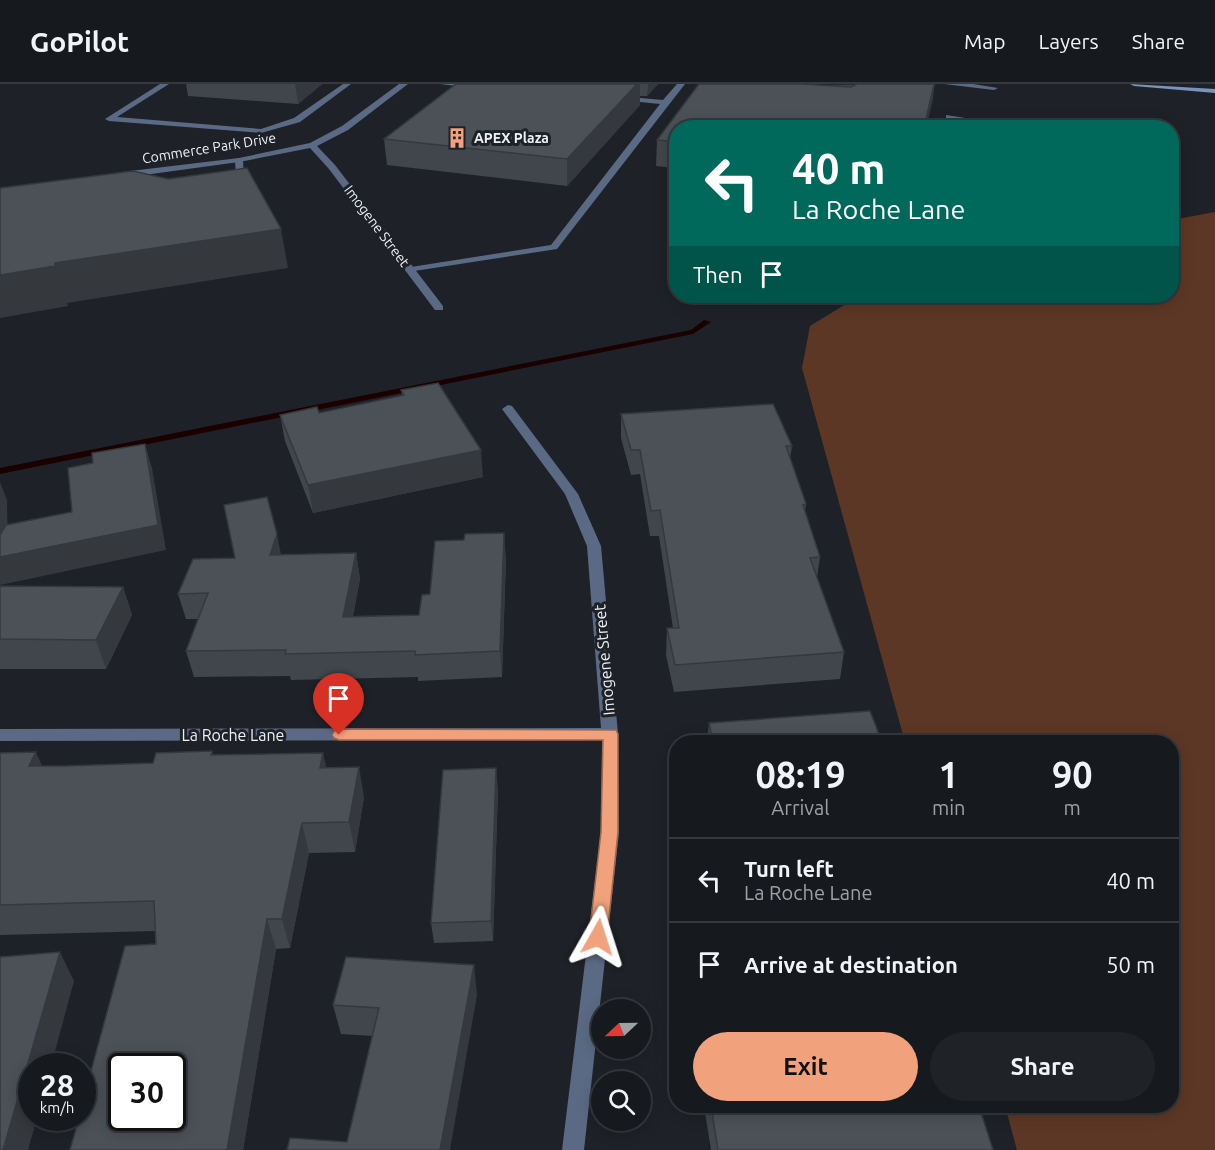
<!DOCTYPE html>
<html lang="en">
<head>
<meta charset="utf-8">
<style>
	:root { --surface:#161a1e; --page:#1f2327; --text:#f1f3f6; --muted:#9ea1a4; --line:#35383c; --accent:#f1a17c }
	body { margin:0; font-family:Ubuntu,sans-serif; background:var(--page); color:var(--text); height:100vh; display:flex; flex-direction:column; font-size:22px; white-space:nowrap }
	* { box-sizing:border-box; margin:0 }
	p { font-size:20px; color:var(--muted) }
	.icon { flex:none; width:33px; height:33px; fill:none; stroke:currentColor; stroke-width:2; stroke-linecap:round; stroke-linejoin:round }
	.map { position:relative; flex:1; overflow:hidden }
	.side { position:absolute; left:669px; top:651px; width:510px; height:378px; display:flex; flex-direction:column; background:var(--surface); border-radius:24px; box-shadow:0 3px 15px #0003,0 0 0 2px var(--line) }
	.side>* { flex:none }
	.top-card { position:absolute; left:669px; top:36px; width:510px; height:183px; border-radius:24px; box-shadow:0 3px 15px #0003,0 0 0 2px var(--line); background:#00695c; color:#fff; overflow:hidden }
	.needle { width:39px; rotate:248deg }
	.tools { position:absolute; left:591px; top:915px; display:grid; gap:12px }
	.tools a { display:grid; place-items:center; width:60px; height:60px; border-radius:50%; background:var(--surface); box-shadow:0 3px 15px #0003,0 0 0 2px var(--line); font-size:30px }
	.speed { position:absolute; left:18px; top:969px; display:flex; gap:12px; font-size:30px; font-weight:700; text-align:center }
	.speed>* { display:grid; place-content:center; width:78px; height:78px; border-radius:50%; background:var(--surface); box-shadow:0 3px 15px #0003,0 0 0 2px var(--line); line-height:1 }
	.speed small { font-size:15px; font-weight:400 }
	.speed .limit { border:3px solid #111; border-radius:9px; background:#fff; color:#111 }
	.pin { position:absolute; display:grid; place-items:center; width:51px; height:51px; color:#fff; margin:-62px -26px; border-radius:50% 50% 50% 0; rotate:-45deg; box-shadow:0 0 6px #0007 }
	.pin .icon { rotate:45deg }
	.me { position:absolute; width:66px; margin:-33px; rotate:6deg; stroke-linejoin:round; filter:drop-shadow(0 0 4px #0008) }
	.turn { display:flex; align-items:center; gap:21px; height:126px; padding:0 24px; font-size:27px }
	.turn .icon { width:78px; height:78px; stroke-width:2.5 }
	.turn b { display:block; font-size:42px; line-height:51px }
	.then { display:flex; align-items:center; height:57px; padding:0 24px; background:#0003; gap:12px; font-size:22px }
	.eta { display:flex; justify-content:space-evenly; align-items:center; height:102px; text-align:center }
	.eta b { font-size:36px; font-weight:700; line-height:42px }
	.action { display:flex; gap:12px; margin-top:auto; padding:12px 24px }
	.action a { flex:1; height:69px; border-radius:36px; background:var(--accent); color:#111; font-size:24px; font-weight:700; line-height:69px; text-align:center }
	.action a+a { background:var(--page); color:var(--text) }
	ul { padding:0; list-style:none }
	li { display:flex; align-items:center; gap:18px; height:84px; padding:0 24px; border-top:2px solid var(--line) }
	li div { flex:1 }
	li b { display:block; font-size:22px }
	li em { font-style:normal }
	header { display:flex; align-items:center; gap:36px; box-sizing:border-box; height:84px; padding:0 30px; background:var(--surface); border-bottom:2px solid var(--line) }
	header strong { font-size:28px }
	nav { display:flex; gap:33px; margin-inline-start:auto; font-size:21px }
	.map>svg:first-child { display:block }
</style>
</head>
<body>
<header>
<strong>GoPilot</strong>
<nav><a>Map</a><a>Layers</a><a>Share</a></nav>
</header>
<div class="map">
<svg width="1215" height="1066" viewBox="0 0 1215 1066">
	<rect width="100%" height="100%" fill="#1e2228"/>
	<path fill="#5d3725" d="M1215 128V1066H1017L1005 1022H1172V658H905L802 284 810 242 859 212H1172V136Z"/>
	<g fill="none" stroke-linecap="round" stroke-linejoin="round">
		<path fill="#1b0000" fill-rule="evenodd" d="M704 236 711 238 693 250 0 390V384L691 246Z"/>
		<path fill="#5b6a84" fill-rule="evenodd" d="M160 0H169L117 33 261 45 294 34 343 0H351L300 38 261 49 109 37 105 35Z
			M440 0H474L477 2 473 4Z
			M677 0H685L557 165 408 188 406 186 411 183 551 161 660 20 620 16 617 12 663 16Z
			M944 0H973L998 4 994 6Z
			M946 31 972 35 968 37 949 35H946Z
			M239 74 243 76 244 94 240 97 236 94 235 76Z"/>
		<path fill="#5b6a84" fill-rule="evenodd" d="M399 0H408L348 46 317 62 335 81 443 222V226H435L329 85 310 64 239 78 122 94 118 91 122 88 239 74 310 59 342 42Z
			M508 321 512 322 578 410 601 462 618 650 619 748 584 1066H562L601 748 602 656 0 657V645L601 644 587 462 565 410 502 325Z"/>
		<path fill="#7b93bc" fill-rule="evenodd" d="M1130 0 1215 5V9L1134 2Z"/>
	</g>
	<path fill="#41464c" d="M186 0H322L298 20 188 12Z
		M456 0H658L647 12H640V21L567 102 387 81 384 55Z
		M699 0 809 1 935 0 926 44H676V84L656 82 657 56Z
		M401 306 483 393 313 429 285 357 280 331 319 329 402 311Z
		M621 330 792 362 790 375 806 420 805 428 820 473 817 493 844 568 840 595 674 608 666 571 667 544H673L659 452H650L640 390 631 391 621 354Z
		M356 469 360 495 353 532 419 531 430 510 506 474 502 593 418 597V593L291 596 290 592 194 593 186 567 198 535H186L178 510 235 474 281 471Z
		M0 502 123 503 132 531 106 585H0Z
		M709 639 882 658H707Z
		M212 667 213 671 327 684 364 713 355 768 309 769 290 864 276 865 243 1066H70L156 860 155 847 0 851V669L42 682H65L153 679Z
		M498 705 493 857 434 859 431 839Z
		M477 911 347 1058 373 952 341 950 333 921Z
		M704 1022H979L993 1066H711Z"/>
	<path fill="#35393e" d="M295 0H322L298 20Z
		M637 0H640V21L567 102V75Z
		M648 0H658L647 12Z
		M934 0 933 15 926 44H924Z
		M281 145 288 184 67 219 68 222 0 234V191L55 179Z
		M145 360 152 384 166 466 0 501V398L7 416 8 471 158 441Z
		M481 366 483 393 313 429 308 401Z
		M504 449 506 474 502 593 500 567Z
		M277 450 282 476 270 471Z
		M356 469 360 495 347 558 343 533Z
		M123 503 132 531 106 585 96 556Z
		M36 668 49 698 29 682Z
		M323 669 330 699 320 684Z
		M359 683 364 713 355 768 349 738Z
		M496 684 498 705 493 857 491 837Z
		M302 739 309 769 290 864 282 835Z
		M267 835 276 865 243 1066H227Z
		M60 868 74 897 51 982H32V1034H37L28 1066H3Z
		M474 881 477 911 450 1066H440Z"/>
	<path fill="#4c5158" stroke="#35393e" stroke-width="1.5" fill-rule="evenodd" d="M456 0H637L567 75 384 55Z
		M699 0H802L851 3 857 0H934L924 44H676V58L657 56Z
		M247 84 281 145 55 179V182L0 191V104L133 87 168 95Z
		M438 299 481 366 308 401 280 331 317 323 319 329 404 311 401 306Z
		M773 320 792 362H786L806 420 803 421 820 473 810 474 844 568 675 581 667 544H679L660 426 651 427 640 366H631L621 330Z
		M145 360 158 441 0 473V451L6 441 72 428 68 384 93 379 92 369Z
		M267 413 277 450 270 471 356 469 343 533 419 531 422 511 430 510 435 457 464 456 465 450 504 449 500 567 415 571V567L285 570 286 566 186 567 208 509 178 510 193 475 235 474 224 421Z
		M0 502 123 503 96 556 0 555Z
		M870 627 882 658H713L709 639Z
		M212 667 211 671 323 669 320 684 359 683 349 738 302 739 282 835H267L227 1066H70L79 1034H82V1020L125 862 156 860 154 817 0 821V669L36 668 29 682H65L153 679 156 669ZM122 982H172V1034H122Z
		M496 684 491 837 431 839 443 686Z
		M60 868 3 1066H0V873Z
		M346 873 474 881 440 1066H287L290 1054 347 1058 379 924 333 921Z
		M711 1022H979L993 1066H718Z"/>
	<path fill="#f1a17c" stroke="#9d6951" stroke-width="1.5" d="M339 645 616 646 618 650V748L607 853 604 858 598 861 591 858 589 853 601 748 603 656H339L334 654 332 651 334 647Z"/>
	<defs>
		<g id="building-bare" transform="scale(1.62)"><path d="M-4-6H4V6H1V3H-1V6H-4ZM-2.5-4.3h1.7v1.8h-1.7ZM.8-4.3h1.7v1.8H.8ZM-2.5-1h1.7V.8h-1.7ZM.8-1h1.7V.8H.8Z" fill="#f1a17c" stroke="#1e2228" stroke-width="2.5" paint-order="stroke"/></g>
	</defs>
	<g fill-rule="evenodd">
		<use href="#building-bare" x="457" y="54"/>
	</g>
	<g text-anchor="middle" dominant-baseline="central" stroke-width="6" stroke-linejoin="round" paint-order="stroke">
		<g font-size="14" font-weight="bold" fill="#edf0f4" stroke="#1e2228" text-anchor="start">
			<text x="474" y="54">APEX Plaza</text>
		</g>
		<g font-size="14" fill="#edf0f4" stroke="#1e2228">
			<text transform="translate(209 64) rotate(-9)">Commerce Park Drive</text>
			<text transform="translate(377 142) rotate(53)">Imogene Street</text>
		</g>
		<g font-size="16" fill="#edf0f4" stroke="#1e2228">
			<text transform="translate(604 576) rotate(-95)">Imogene Street</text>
			<text x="233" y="651">La Roche Lane</text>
		</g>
	</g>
</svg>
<div class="tools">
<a><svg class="needle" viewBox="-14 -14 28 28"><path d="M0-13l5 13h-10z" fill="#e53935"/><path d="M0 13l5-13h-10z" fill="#9ea1a4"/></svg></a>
<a><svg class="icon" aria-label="search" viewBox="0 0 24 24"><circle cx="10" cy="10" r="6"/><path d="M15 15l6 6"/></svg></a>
</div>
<div class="speed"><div>28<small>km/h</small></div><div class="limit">30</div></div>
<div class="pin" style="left:339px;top:651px;background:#d93025"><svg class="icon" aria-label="arrive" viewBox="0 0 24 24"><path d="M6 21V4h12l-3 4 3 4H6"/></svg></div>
<svg class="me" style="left:598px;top:853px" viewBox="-20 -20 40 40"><path d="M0-17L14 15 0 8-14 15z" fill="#f1a17c" stroke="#fff" stroke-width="4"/></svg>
<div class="top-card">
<div class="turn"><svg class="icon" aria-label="left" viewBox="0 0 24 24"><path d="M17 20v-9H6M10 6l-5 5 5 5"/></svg><div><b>40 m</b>La Roche Lane</div></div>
<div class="then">Then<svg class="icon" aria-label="arrive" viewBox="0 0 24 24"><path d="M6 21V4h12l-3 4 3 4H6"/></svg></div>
</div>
<section class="side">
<div class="eta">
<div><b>08:19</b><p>Arrival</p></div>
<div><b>1</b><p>min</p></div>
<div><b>90</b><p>m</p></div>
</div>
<ul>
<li><svg class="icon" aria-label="left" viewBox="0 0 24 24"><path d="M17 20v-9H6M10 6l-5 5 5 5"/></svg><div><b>Turn left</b><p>La Roche Lane</p></div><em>40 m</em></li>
<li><svg class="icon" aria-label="arrive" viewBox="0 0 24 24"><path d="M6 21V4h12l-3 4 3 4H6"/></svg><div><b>Arrive at destination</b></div><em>50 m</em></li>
</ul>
<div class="action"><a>Exit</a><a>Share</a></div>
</section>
</div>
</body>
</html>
